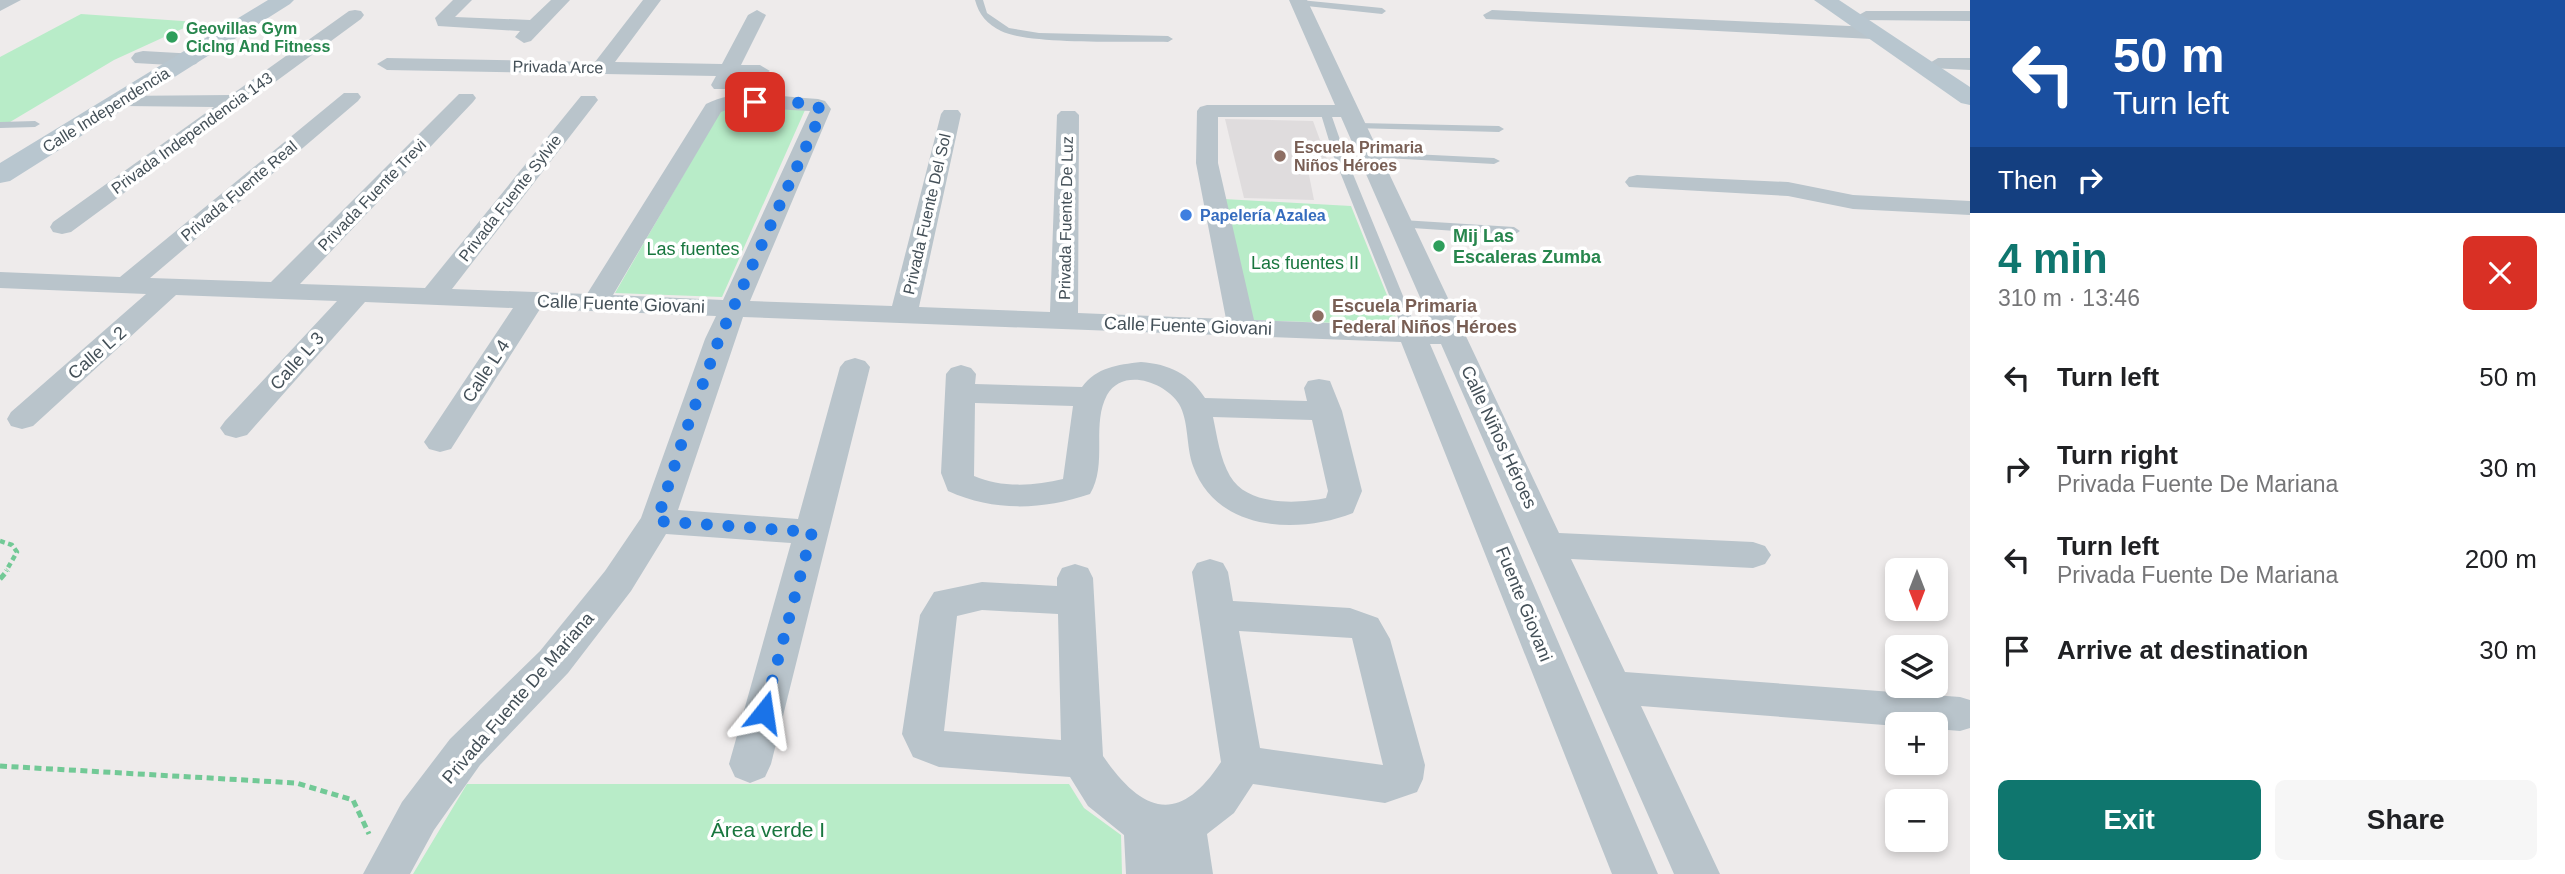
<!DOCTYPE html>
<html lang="en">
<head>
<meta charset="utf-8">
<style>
	:root { --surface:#fff; --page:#f6f6f6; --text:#202124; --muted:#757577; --accent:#0f766e }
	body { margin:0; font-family:Arial,sans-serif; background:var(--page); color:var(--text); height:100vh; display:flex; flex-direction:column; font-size:26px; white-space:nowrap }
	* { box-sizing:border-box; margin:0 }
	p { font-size:23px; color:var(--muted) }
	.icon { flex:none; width:38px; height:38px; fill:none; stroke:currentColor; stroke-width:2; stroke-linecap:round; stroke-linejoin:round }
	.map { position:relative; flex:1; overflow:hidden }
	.drawer { display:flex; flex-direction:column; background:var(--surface); width:595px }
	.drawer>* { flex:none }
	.banner { background:#1a4fa0; color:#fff; overflow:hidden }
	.needle { width:46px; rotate:180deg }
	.buttons { position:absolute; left:1885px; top:558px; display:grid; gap:14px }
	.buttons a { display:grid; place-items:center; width:63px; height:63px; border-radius:10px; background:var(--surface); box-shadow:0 4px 10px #0003; font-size:35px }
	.pin { position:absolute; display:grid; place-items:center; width:60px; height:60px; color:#fff; margin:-30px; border-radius:14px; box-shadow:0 4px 10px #0006 }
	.me { position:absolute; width:77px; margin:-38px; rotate:15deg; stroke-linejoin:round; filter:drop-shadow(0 0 5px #0008) }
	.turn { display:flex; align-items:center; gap:24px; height:147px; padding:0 28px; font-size:32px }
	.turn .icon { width:91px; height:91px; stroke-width:2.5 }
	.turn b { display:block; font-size:49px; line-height:60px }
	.then { display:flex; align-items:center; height:66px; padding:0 28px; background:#0003; gap:14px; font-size:26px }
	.round { display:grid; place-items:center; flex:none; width:74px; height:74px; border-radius:10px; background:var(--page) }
	.head { display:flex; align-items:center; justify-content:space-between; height:119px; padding:0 28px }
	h1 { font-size:42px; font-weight:700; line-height:52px; color:var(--accent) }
	.cta { display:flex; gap:14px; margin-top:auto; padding:14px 28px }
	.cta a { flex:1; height:80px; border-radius:10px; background:var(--accent); color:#fff; font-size:28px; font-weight:700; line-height:80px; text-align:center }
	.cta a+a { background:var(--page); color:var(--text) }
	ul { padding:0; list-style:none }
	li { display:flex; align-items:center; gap:21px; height:91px; padding:0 28px }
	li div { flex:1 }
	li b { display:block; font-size:26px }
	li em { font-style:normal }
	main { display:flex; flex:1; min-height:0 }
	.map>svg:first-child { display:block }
</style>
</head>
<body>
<main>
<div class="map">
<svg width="1970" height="874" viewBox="0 0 1970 874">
	<rect width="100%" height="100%" fill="#eeebeb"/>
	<path fill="#dfdcdd" d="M1225 119 1313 121 1331 170H1308L1314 200 1244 198Z"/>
	<path fill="#b8ecc8" d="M81 14 197 22 114 60 0 128V57Z
		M722 108 805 110 722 297 615 293Z
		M1224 199 1351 206 1399 325 1250 320Z
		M467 784H1069L1084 808 1121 835 1122 874H413Z"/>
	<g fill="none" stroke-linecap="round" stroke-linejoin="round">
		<path stroke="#72c996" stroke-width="4.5" stroke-dasharray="5 3.5" stroke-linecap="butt" d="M0 541 12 545 17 552 6 571"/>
		<path stroke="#72c996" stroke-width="5" stroke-dasharray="7 4.5" stroke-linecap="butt" d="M0 579 8 570
			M0 766 296 783 353 800 369 834"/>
		<path fill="#b9c4cb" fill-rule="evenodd" d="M975 0H983L987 13 1009 28 1039 33 1168 36 1173 39 1168 42C1132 41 1029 45 1001 31 987 24 979 15 975 0Z
			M1300 0 1382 8 1386 11 1382 14 1297 5V1Z
			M1325 108 1330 111 1346 157 1419 335 1417 338H1407L1405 335 1334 157 1320 111Z
			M0 122 35 121 40 124 35 127 0 128Z
			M1358 123 1499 126 1504 129 1499 132 1354 128 1353 126Z
			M1371 152 1494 158 1500 161 1494 164 1367 157V153Z
			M1402 220 1514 227 1520 231 1514 235 1398 227 1396 224Z"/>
		<path fill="#b9c4cb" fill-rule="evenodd" d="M0 0H21L0 11Z
			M453 0H472L455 17 530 20 551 0H570L531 41 524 43 515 37 520 31 438 26 435 18Z
			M643 0H661L615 62 722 64 748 15 757 10 766 15 741 65H760L770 71 760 77 735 76 728 89H714L711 85 716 76 387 70 377 64 387 58 595 62Z
			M1289 0H1307L1559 533 1753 542 1765 546 1771 555 1765 564 1753 568 1571 559 1625 672 1960 697 1970 700V728L1960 731 1936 729V724L1897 726 1641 706 1720 874H1674L1441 344H1430L1658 874H1612L1401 342 743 317 678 510 798 519 840 367 845 361 855 358 865 361 870 367 771 764 765 777 750 783 735 777 729 764 791 543 666 534 631 591 568 673 480 765 434 830 410 874H363L402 802 450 739 540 651 605 571 641 518 705 339 716 316 540 309 451 449 440 452 429 449 424 442 513 308 365 302 247 435 236 438 225 435 220 428 225 421 337 301 176 295 33 426 22 429 11 426 7 419 11 412 146 294 0 288V272L120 277 344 93H358L361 97 358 101 150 278 271 282 459 94H473L476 98 473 102 300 284 425 288 581 96H595L598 100 452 289 587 294 706 104C739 87 782 97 818 99L825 101 831 109 750 301 892 306 941 114 944 110H958L961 114 919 307 1050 312 1057 115 1061 111H1075L1079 115 1078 313 1226 319 1196 163 1197 111 1200 107 1207 105H1335ZM735 107 810 111 723 300 613 295 721 112ZM1218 117H1341L1433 327 1254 320 1218 163Z
			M355 10 361 11 364 15 361 19 71 232 62 234 53 232 50 227 53 222 214 107 124 106 117 104 114 100 117 96 231 95 349 11Z
			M1492 10 1872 27 1881 33 1872 39 1486 19 1483 15Z
			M1866 11H1970V21L1860 20 1857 16Z
			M1938 58H1970V70L1931 68 1928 64Z
			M1637 175 1788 182 1853 195 1970 201V215L1853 209 1788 196 1629 187 1625 182 1629 177Z
			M1141 362C1169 364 1190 374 1205 398L1307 401 1304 388 1308 381 1319 379 1330 381 1342 411 1362 491 1353 513C1297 535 1216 531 1193 466 1186 447 1189 421 1179 404 1165 382 1123 367 1107 395 1091 425 1108 464 1090 494 1042 510 995 512 948 491L941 473 946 374 951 368 961 365 971 368 976 374 975 384 1082 387C1097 367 1117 365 1141 362ZM975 403 1073 406 1063 479C1035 486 1001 488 974 476ZM1213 417 1312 420 1328 491 1326 498C1297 504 1247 506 1230 476 1220 459 1217 436 1213 417Z
			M1210 559 1223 563 1228 572 1233 601 1350 608 1378 618 1390 639 1425 765 1423 779 1417 792 1385 803 1253 784 1234 813 1207 834 1213 874H1126L1124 835 1088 806 1070 777 939 767 913 757 902 734 920 615 934 592 982 582 1057 586V578L1062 568 1075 564 1088 568 1093 578 1103 756C1142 813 1179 826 1221 762L1192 572 1197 563ZM982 610 1058 614 1061 740 944 731 957 616ZM1239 631 1352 638 1383 765 1260 748Z"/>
		<path fill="#b9c4cb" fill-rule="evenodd" d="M143 51 196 54 200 59 196 64 188 66 135 63 131 58 135 53Z"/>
		<path fill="#b8c6cf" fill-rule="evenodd" d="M268 0H294L290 4 10 181 0 183V163Z
			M1814 0H1839L1970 87V105L1961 103Z"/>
	</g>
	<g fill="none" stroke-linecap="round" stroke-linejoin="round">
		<path stroke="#1a73e8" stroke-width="12" stroke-dasharray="0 21.6" d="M755 102 809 103 821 109 820 116 719 339 683 439 657 521 812 532 764 712"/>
	</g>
	<g fill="#2e9e5b" stroke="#fff" stroke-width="2.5">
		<circle cx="172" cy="37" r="7"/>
		<circle cx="1439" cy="246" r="7"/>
	</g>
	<g fill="#8d6e63" stroke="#fff" stroke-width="2.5">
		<circle cx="1280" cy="156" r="7"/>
		<circle cx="1318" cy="316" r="7"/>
	</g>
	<circle fill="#3f7fe0" stroke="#fff" stroke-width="2.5" cx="1186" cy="215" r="7"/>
	<g text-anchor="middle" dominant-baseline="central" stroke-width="7" stroke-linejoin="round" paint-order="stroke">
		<g font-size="16" font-weight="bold" fill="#27864d" stroke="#fff" text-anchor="start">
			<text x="186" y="28">Geovillas Gym<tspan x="186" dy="18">Ciclng And Fitness</tspan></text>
		</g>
		<g font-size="16" fill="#445058" stroke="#fff">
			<text transform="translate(558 67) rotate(1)">Privada Arce</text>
			<text transform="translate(106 110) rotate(-32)">Calle Independencia</text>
			<text transform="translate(192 133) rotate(-36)">Privada Independencia 143</text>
			<text transform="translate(239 191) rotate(-40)">Privada Fuente Real</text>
			<text transform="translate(372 195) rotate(-46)">Privada Fuente Trevi</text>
			<text transform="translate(510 198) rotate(-52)">Privada Fuente Sylvie</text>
			<text transform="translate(927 214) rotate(-77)">Privada Fuente Del Sol</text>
			<text transform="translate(1066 218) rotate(-89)">Privada Fuente De Luz</text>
		</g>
		<g font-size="16" font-weight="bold" fill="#785e54" stroke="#fff" text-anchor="start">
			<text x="1294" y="147">Escuela Primaria<tspan x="1294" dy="18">Niños Héroes</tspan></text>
		</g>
		<g font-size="16" font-weight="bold" fill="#366cbe" stroke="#fff" text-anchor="start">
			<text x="1200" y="215">Papelería Azalea</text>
		</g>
		<g font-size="18" font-weight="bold" fill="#27864d" stroke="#fff" text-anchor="start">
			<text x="1453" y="236">Mij Las<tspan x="1453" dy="21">Escaleras Zumba</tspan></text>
		</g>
		<g font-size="18" fill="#18763e" stroke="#fff">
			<text x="693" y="249">Las fuentes</text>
			<text x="1305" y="263">Las fuentes II</text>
		</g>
		<g font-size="18" fill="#445058" stroke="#fff">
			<text transform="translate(621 304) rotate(2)">Calle Fuente Giovani</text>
			<text transform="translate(1188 326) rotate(2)">Calle Fuente Giovani</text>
			<text transform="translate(97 353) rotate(-41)">Calle L 2</text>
			<text transform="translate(297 361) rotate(-48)">Calle L 3</text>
			<text transform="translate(486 371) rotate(-57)">Calle L 4</text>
			<text transform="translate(1499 437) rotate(65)">Calle Niños Héroes</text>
			<text transform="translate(1524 604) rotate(68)">Fuente Giovani</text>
			<text transform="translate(518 698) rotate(-49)">Privada Fuente De Mariana</text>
		</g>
		<g font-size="18" font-weight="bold" fill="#785e54" stroke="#fff" text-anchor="start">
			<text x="1332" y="306">Escuela Primaria<tspan x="1332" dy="21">Federal Niños Héroes</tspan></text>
		</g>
		<g font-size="21" fill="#18763e" stroke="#fff">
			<text x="768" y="829">Área verde I</text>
		</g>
	</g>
</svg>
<div class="buttons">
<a><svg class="needle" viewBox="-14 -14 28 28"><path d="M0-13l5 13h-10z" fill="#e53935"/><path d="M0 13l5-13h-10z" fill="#757577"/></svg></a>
<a><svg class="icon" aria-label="layers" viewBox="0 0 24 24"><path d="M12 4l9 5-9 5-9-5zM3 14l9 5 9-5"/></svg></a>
<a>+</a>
<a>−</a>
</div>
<div class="pin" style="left:755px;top:102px;background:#d93025"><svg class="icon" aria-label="arrive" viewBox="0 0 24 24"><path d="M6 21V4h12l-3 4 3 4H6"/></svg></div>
<svg class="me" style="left:764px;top:712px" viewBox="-20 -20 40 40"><path d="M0-17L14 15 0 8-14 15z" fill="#1a73e8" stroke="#fff" stroke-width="4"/></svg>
</div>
<section class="drawer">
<div class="banner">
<div class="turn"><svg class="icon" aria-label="left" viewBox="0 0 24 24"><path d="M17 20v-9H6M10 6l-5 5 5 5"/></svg><div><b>50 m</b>Turn left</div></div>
<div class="then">Then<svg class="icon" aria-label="right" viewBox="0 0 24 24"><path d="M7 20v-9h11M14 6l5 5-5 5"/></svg></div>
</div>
<div class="head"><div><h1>4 min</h1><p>310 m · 13:46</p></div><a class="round" style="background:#d93025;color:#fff"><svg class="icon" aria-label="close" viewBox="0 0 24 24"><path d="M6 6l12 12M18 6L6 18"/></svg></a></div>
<ul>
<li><svg class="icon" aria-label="left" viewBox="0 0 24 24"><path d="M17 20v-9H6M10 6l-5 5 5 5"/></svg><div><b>Turn left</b></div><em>50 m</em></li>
<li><svg class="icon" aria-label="right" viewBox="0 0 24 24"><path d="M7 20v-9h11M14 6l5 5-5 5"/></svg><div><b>Turn right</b><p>Privada Fuente De Mariana</p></div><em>30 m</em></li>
<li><svg class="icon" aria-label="left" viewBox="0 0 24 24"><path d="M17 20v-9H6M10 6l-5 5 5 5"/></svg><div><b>Turn left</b><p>Privada Fuente De Mariana</p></div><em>200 m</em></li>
<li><svg class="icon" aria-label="arrive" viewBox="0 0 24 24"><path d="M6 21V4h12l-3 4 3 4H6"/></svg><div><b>Arrive at destination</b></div><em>30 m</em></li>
</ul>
<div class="cta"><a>Exit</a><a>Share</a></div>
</section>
</main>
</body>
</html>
